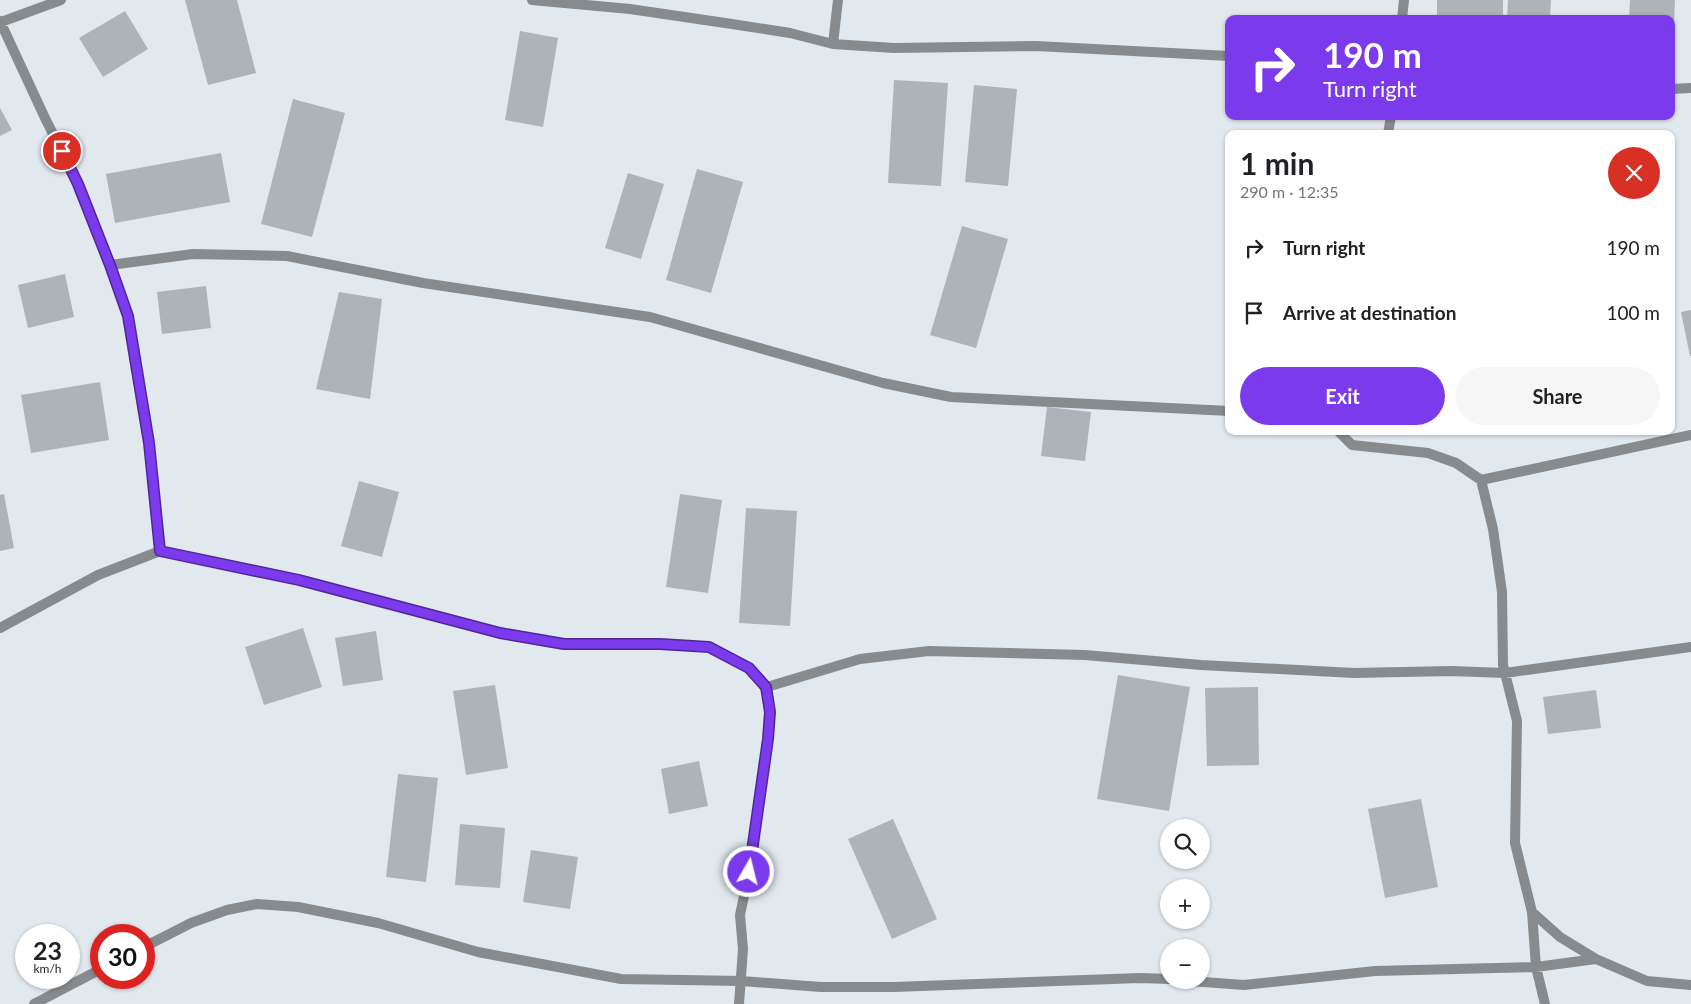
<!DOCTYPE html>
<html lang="en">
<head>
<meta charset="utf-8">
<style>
	:root { --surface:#fff; --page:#f6f6f6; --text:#202124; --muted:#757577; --accent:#7c3aed }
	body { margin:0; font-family:Lato,sans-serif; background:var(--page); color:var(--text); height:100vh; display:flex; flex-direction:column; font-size:19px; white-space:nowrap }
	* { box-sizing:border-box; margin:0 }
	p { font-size:16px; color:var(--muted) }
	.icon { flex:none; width:28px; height:28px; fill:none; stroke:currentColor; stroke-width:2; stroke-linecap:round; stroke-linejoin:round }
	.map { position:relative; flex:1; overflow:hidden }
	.panel { position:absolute; left:1225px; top:130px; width:450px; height:305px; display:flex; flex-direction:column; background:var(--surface); border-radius:10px; box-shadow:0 1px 4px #0004 }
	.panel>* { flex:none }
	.top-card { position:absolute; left:1225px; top:15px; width:450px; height:105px; border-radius:10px; box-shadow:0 1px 4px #0004; background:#7c3aed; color:#fff; overflow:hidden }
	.buttons { position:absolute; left:1160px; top:819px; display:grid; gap:10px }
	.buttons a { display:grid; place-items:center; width:50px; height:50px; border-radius:50%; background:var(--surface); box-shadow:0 1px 4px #0004; font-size:25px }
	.speed { position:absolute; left:15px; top:924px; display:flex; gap:10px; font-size:25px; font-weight:700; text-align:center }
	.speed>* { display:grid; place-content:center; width:65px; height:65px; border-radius:50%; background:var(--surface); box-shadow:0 1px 4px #0004; line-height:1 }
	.speed small { font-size:12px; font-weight:400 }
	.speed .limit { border:8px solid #d22; background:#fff; color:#111 }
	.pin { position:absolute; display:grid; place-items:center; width:42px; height:42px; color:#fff; margin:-21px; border:2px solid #fff; border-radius:50%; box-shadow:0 1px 5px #0007 }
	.me { position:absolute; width:55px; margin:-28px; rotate:8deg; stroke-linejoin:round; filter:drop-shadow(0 0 4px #0008) }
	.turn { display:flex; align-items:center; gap:18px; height:105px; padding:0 15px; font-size:22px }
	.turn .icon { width:65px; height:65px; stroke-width:2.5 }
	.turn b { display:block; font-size:35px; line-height:42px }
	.round { display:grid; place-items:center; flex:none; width:52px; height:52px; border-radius:26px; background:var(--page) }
	.overview { display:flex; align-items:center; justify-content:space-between; height:85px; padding:0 15px }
	h1 { font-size:30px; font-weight:700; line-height:38px }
	.action { display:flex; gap:10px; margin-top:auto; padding:10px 15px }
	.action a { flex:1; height:58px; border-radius:30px; background:var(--accent); color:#fff; font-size:20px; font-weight:700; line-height:58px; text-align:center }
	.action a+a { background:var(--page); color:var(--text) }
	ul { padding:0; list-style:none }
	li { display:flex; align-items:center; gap:15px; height:65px; padding:0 15px }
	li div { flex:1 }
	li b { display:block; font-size:19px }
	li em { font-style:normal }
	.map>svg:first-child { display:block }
</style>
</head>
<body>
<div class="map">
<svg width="1691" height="1004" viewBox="0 0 1691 1004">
	<rect width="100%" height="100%" fill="#e1e8ee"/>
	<path fill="#adb3b9" d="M185 0H237L256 73 208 85Z
		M1437 0H1503V19H1437Z
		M1508 0H1551L1550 19H1507Z
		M1630 0H1675L1673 50 1671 49V19H1629Z
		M125 11 148 49 103 77 79 38Z
		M520 31 558 38 543 127 505 120Z
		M894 80 948 83 941 186 888 183Z
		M974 85 1017 89 1008 186 965 182Z
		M293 99 345 113 312 237 261 224Z
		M0 108 12 130 0 136Z
		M221 153 230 202 115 223 106 174Z
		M697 169 743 182 711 293 666 280Z
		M628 173 664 184 641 259 605 248Z
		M962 226 1008 239 976 348 930 335Z
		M65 274 74 317 28 328 18 285Z
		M206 286 211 328 162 334 157 292Z
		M339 292 382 299 370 399 316 389Z
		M1691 310V356H1690L1681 312Z
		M100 382 109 440 31 453 21 395Z
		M1047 407 1091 412 1085 461 1041 456Z
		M359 481 399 492 382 557 341 546Z
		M4 494 14 548 0 551V495Z
		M680 494 722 500 708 593 666 587Z
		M746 508 797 511 790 626 739 623Z
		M303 628 322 687 264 705 245 647Z
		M376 631 383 680 343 686 335 638Z
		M1118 675 1190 687 1169 811 1097 799Z
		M495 685 508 768 466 775 453 691Z
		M1258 687 1259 765 1207 766 1205 688Z
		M1596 690 1601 728 1548 734 1543 697Z
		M699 761 708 806 669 814 661 769Z
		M398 774 438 778 426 882 386 877Z
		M1421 799 1438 887 1385 898 1368 809Z
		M893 819 937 919 892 939 848 839Z
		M460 824 505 828 500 888 455 885Z
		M531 850 578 857 570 909 523 902Z"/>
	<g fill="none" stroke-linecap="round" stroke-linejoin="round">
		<path stroke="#888b8d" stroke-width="10" d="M532 0 630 9 732 24 790 33 833 44 894 48 1036 46 1229 56
			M1402 19 1404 0
			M0 21 45 118 78 184 110 265 128 316 149 443 160 551
			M1 22 61 0
			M833 44 838 0
			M1671 89 1691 88
			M1388 134 1391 116
			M110 265 193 254 287 256 423 283 650 317 883 383 951 397 1229 411
			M1338 431 1352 445 1428 453 1456 463 1481 480 1493 529 1502 592 1503 665 1517 721 1515 843 1532 912 1536 967 1545 1004
			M1481 480 1691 435
			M0 628 98 575 160 551 299 580 500 633 564 644H660L709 647 749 668 767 687 770 712 768 739 749 872 740 915 743 949 739 1004
			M767 687 860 659 929 651 1085 655 1201 665 1354 673 1451 671 1505 673 1691 647
			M1532 912 1560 937 1596 959 1647 981 1691 985
			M144 947 191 923 227 910 257 904 298 907 378 923 478 952 621 979 742 981 821 987H894L1140 978 1169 979
			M1176 980 1244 985 1375 971 1536 967 1596 959
			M34 1004 101 969"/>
	</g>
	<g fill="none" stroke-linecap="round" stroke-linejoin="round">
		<g stroke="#51269a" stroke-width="12">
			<path id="route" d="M62 151 78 184 110 265 128 316 149 443 160 551 299 580 500 633 564 644H660L709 647 749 668 766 687 770 712 768 739 749 872"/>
		</g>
		<use href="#route" stroke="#7c3aed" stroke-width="9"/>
	</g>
</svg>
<div class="buttons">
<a><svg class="icon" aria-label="search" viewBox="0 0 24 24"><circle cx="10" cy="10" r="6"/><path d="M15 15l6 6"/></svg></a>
<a>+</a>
<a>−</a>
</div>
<div class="speed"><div>23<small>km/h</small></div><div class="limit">30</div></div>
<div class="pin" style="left:62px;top:151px;background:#d93025"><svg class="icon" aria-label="arrive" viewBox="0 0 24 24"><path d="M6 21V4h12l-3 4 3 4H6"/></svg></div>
<svg class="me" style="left:749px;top:872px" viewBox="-20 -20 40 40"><circle r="17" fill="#7c3aed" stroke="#fff" stroke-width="3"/><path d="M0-11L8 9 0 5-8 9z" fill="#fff"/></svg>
<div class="top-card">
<div class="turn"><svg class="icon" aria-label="right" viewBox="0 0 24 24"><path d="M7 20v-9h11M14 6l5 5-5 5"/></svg><div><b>190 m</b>Turn right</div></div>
</div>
<section class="panel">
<div class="overview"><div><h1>1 min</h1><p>290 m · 12:35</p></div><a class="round" style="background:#d93025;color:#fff"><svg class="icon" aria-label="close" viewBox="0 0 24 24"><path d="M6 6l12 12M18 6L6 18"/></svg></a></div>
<ul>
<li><svg class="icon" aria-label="right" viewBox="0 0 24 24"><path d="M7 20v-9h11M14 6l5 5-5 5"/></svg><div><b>Turn right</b></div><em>190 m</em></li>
<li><svg class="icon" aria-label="arrive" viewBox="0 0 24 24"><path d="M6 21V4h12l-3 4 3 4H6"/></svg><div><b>Arrive at destination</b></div><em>100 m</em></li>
</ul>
<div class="action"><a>Exit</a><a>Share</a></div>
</section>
</div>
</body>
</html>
